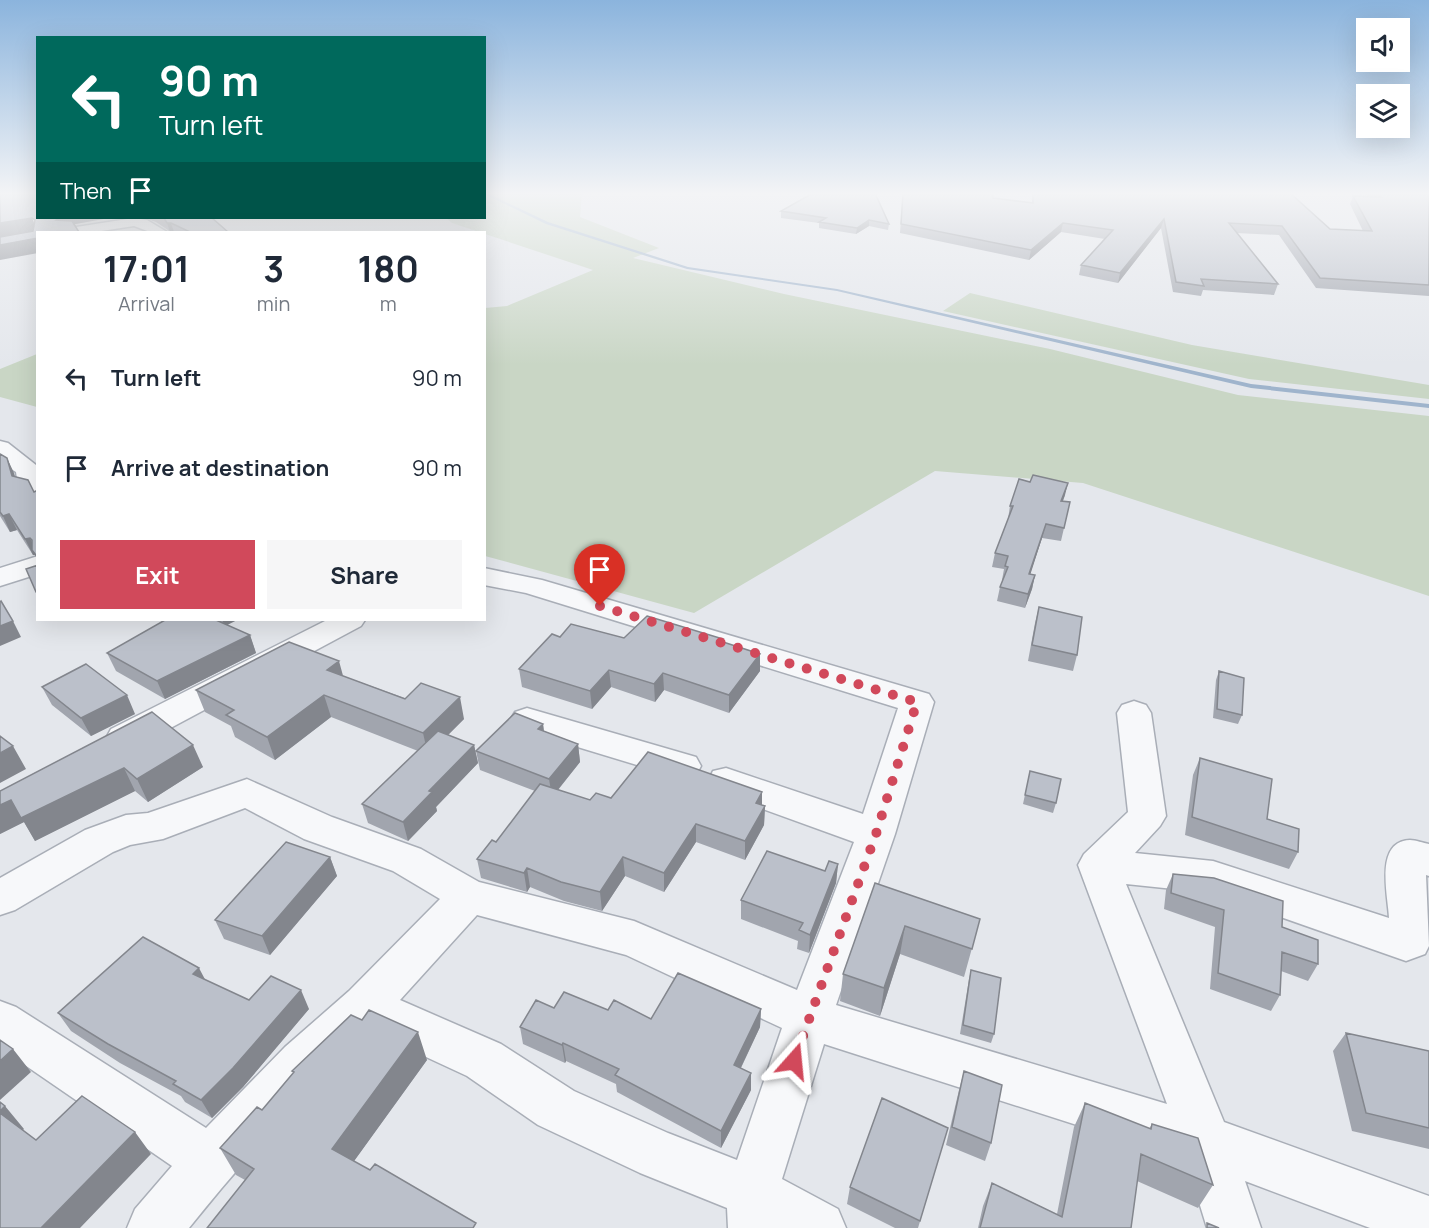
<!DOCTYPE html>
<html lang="en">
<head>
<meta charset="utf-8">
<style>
	:root { --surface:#fff; --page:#f6f6f7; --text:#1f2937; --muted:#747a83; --accent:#d1495b }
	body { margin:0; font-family:Manrope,sans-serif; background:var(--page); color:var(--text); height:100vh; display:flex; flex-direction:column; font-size:22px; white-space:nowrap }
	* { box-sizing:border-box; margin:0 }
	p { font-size:20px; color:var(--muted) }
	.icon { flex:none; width:33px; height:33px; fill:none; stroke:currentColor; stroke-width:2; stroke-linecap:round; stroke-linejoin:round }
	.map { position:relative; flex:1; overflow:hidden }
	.side { position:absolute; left:36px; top:231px; width:450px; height:390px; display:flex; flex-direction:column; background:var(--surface); border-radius:0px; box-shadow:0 6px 24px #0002 }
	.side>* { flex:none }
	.hud { position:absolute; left:36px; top:36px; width:450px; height:183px; border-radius:0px; box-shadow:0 6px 24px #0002; background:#00695c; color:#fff; overflow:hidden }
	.buttons { position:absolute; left:1356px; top:18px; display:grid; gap:12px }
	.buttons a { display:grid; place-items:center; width:54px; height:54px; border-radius:0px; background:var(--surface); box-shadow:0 6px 24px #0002; font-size:30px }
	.pin { position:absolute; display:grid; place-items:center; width:51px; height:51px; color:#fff; margin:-62px -26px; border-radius:50% 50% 50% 0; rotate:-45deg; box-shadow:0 0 6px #0007 }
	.pin .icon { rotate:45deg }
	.me { position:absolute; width:66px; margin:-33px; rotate:18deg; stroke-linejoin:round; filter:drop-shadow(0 0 4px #0008) }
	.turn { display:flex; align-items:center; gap:21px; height:126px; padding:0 24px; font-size:27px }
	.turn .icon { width:78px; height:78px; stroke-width:2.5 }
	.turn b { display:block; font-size:42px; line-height:51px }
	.then { display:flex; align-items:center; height:57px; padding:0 24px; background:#0003; gap:12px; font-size:22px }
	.eta { display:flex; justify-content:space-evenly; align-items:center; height:102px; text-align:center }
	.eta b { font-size:36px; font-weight:700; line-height:42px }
	.button { display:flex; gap:12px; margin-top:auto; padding:12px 24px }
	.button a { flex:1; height:69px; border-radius:0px; background:var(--accent); color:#fff; font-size:24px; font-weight:700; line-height:69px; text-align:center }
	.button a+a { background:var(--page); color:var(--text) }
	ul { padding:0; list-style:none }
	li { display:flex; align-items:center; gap:18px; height:90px; padding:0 24px }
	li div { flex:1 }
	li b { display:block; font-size:22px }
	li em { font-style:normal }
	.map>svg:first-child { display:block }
</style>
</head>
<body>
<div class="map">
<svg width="1429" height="1228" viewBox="0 0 1429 1228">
	<rect width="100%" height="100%" fill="#e4e7ec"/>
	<path fill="#c9d6c5" d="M485 193H582L580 217 659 248 633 258 784 294 1050 349 1238 395 1429 416V596L1083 483 935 471 694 613 485 556V308L507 306 593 270 452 223 446 218H484Z
		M970 293 1192 345 1429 385V399L1249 379 943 311Z
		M37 354V407L0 397V369Z"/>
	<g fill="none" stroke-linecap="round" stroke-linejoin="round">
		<path fill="#9fb4cc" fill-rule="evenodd" d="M484 193H487L548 222 688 267 837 289 1251 384 1429 404V408L1251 388 837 291 687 269 546 224 484 194Z"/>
		<g stroke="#a9aeb7" stroke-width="3">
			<path id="street" d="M134 218 147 220 167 232H150L134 226 95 232H63L70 228Z
				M0 441 8 443 36 465 38 494 21 490 18 485 16 472 0 462Z
				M38 556V574L0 586V568Z
				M484 568 542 580 929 694 934 702 895 834 836 1005 1167 1104 1078 865 1084 854 1128 812 1117 713 1122 705 1134 701 1146 705 1151 713 1166 816 1160 826 1135 853 1213 861 1389 918C1388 896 1374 841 1410 840 1416 840 1423 843 1429 844V876L1426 875 1429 946 1425 954 1406 961 1212 893 1126 884 1224 1122 1429 1196V1228H1370L1245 1181 1261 1228H1207L1186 1160 824 1044 782 1179 838 1209 846 1228H728L727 1208 640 1173 538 1125 467 1076 370 1031C305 1092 245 1158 189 1228H127L135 1209 172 1166 0 1048V1001L16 1007 206 1128 285 1047 349 991 440 899 393 871 304 839 245 808 163 839 130 845 113 852 15 910 0 915V878L85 830 126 815 148 813 247 779 332 817 421 849 479 882 634 921 797 990 854 842 713 791 708 781 713 771 726 768 863 814 898 708 526 593 484 585ZM477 915 626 955 782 1028 737 1160 668 1133 574 1091 501 1044 400 1000Z
				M327 620H365L361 626 135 747 123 750 111 747 106 738 111 729Z
				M527 708 696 757 701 766 696 775 683 779 515 728 510 720 515 712Z"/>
		</g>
		<use href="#street" fill="#f7f8fa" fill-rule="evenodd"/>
	</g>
	<path fill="#a1a5ae" d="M813 193 889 224 888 230 869 226 856 234 819 228V223L781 218V211Z
		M903 193 993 198 1032 203 1033 193 1330 229 1363 231 1350 204 1353 196 1368 197 1365 193H1429V296L1316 288 1279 235 1236 233 1278 284 1274 295 1203 290 1201 296 1173 292 1161 228 1118 283 1079 275 1081 265 1105 239 1061 232 1029 260 900 233Z
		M145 218H212L228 232H169L168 230 156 222Z
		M0 454 7 458 15 477 34 492 38 490V561L35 555H33L17 530 10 532 0 516Z
		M1065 495 1063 501 1070 502 1061 541 1042 538 1030 574 1035 575 1032 589 1025 608 997 601 1000 587 1003 580H1002L1004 569 992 567 995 553 1008 519 1010 506Z
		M1039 607 1077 655 1073 671 1028 661 1035 623Z
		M165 620H237L227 625 250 635 256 653 165 699 116 671 107 653Z
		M560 637 723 639V642L760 671 729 713 664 690 655 702 611 687 592 709 522 687 519 669Z
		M1219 671 1242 715 1238 724 1213 718 1216 680Z
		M343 676 464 719 448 735 474 745 478 763 436 807 437 811 408 841 368 823 362 804 418 751 331 717 275 760 235 737 231 726 205 712 196 690Z
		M42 687 135 714 91 736 52 705Z
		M152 712 203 767 148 802 135 791 35 841 24 822 0 834V791Z
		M543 724 544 731 578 744 580 762 558 790 590 800 611 798 762 805 765 806 764 825 745 860 696 842 664 892 625 876 602 911 564 901 530 887 527 892 481 878 477 859 496 842 535 791 480 770 476 751Z
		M1200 758 1267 819 1298 852 1289 869 1185 835 1193 775Z
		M1030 771 1056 803 1053 813 1023 804Z
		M330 857 337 876 270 955 224 939 215 920Z
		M838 864 836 883 809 953 797 949 798 941 741 919V900L825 871Z
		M1173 874 1282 927 1318 964 1308 981 1281 971 1280 995 1271 1011 1210 989 1215 927 1164 909 1166 890Z
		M875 883 980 919 964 977 900 954 880 1016 840 1001 843 974Z
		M971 970 994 1034 991 1043 960 1034 969 979Z
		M205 980 249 1000 309 1009 243 1087 212 1118 185 1102 181 1096 120 1063 71 1031 58 1013Z
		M554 1008 608 1010 651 1019 761 1009 760 1027 741 1068 751 1090 721 1148 617 1092 616 1084 566 1061 565 1063 523 1044 520 1027Z
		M1346 1033 1429 1051V1149L1352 1131 1333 1051Z
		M427 1060 354 1161 245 1180 236 1175 220 1148 262 1110 293 1073 292 1071Z
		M964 1071 991 1143 985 1161 946 1145 959 1090Z
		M1085 1103 1149 1129 1152 1124 1213 1185 1198 1208 1137 1181 1131 1228H978L983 1206 992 1183 1057 1214 1074 1127Z
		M948 1128 918 1228H895L847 1204 850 1187Z"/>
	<path fill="#83868d" d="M32 218 38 232 0 238V223Z
		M58 218H109L65 226 56 220Z
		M1164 219 1161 228 1118 283 1120 273Z
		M869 220V226L856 234 857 228Z
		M167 223H171L174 232H170Z
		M1063 223 1061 232 1029 260 1031 250Z
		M38 238V253L0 260V245Z
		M7 458 14 473 19 491 12 476Z
		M1068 483 1065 495 1058 513 1061 501Z
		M9 514 17 530 10 532 3 516Z
		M1046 524 1042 538 1026 588 1029 574Z
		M30 538 37 554 32 550 35 555H33L25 539Z
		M1035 575 1032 589 1025 608 1028 594Z
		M222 620H237L225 626Z
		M13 621 21 637 0 646V626Z
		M250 635 256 653 165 699 157 681Z
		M760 654V671L729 713V695Z
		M339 661 345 683 327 670Z
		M609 670 611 687 592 709 590 691Z
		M663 673 664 690 655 702 654 684Z
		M127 695 135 714 91 736 81 718Z
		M324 695 331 717 275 760 267 737Z
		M460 697 464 719 428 755 423 733Z
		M543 724 545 742 538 729Z
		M578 744 580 762 552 797 549 779Z
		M193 745 203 767 148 802 137 779Z
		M474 745 478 763 436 807 437 811 408 841 403 822 429 791Z
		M13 746 26 769 0 783V753Z
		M124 768 135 791 35 841 24 822 0 834V805L11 800Z
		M762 792V811L756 803Z
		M765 806 764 825 745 860V841Z
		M696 824V842L664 892V873Z
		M330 857 337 876 270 955 262 936Z
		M623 857 625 876 602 911 600 892Z
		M838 864 836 883 809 953 810 935Z
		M527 868 530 887 527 892 524 873Z
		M905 926 900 954 880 1016 884 988Z
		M199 968 209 987 193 974Z
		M301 990 309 1009 243 1087 212 1118 201 1100Z
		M761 1009 760 1027 734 1082V1065Z
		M418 1032 427 1060 344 1175 332 1149Z
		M563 1043 566 1061 565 1063 562 1045Z
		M13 1049 31 1072 0 1100V1061Z
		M751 1073V1090L721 1148V1131Z
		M5 1106 24 1129 18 1135 0 1114V1111Z
		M135 1132 151 1154 80 1228H41Z"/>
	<path fill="#bbc0ca" stroke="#83868d" stroke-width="1.5" d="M0 193H38V218H58L56 220 72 221 79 232H38V238L0 245V237L33 231 35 220 32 218 0 223Z
		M813 193H875L889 224 869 220 857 228 819 222 826 218 781 211Z
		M903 193H993V198L1033 203V193H1290L1330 229 1372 231 1353 196 1381 197 1376 193H1429V285L1320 278 1282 226 1229 223 1278 284 1201 279 1204 286 1176 282 1164 219 1120 273 1081 265 1113 230 1063 223 1031 250 901 224Z
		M164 218H212L228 232H190L171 223H167Z
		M0 454 7 458 12 476 28 480 34 492 38 490V558L32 550V540L30 538 25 539 9 514 3 516 0 512Z
		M1033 475 1068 483 1061 501 1070 502 1064 528 1046 524 1029 574 1035 575 1028 594 1000 587 1008 567 1005 566 1008 556 995 553 1013 506H1010L1019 479 1030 482Z
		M38 565V592H36L26 569Z
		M1 601 13 621 0 626V602Z
		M1039 607 1082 617 1077 655 1032 645Z
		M647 616 723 639 720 641 760 654 729 695 663 673 654 684 609 670 590 691 519 669 552 634 560 637 571 624 624 638Z
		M165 620H216L250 635 157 681 107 653Z
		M289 642 339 661 327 670 405 699 421 683 460 697 423 733 324 695 267 737 226 715 234 710 196 690Z
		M86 664 127 695 81 718 42 687Z
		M1219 671 1244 678 1242 715 1217 709Z
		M152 712 193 745 137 779 124 768 21 818 11 800 0 805V791Z
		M515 713 543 724 538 729 578 744 549 779 476 751Z
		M438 731 474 745 429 791 432 792 403 822 362 804Z
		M0 736 13 746 0 753Z
		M648 752 762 792 756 803 765 806 745 841 696 824 664 873 623 857 600 892 561 882 527 868 524 873 477 859 492 840 496 842 540 784 590 800 596 793 611 798Z
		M1200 758 1272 779 1267 819 1299 829 1298 852 1192 817Z
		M1030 771 1061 779 1056 803 1025 795Z
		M286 842 330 857 262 936 215 920Z
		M767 851 825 871 829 861 838 864 810 935 799 930 803 923 741 900Z
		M1173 874 1214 878 1283 901 1282 927 1318 940V964L1282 952 1280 995 1218 973 1224 910 1171 893Z
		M875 883 980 919 972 949 905 926 884 988 843 974Z
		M143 937 199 968 193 974 249 1000 271 976 301 990 233 1068 201 1100 173 1084 176 1081 108 1044 58 1013Z
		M971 970 1001 978 994 1034 963 1025Z
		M678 973 761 1009 734 1065 751 1073 721 1131 615 1075 619 1069 563 1043 562 1045 520 1027 536 1000 554 1008 564 992 608 1010 614 1000 651 1019Z
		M369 1010 418 1032 332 1149 370 1170 375 1164 476 1223 473 1228H207L254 1169 220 1148 257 1107 262 1110 294 1072 292 1071 351 1015 362 1020Z
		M1346 1033 1429 1051V1128L1366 1113Z
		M0 1040 13 1049 0 1061Z
		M964 1071 1002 1085 991 1143 952 1127Z
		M82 1096 135 1132 41 1228H0V1113L36 1140Z
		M882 1098 948 1128 920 1221 850 1187Z
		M0 1102 5 1106 0 1111Z
		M1085 1103 1151 1129 1152 1124 1198 1138 1213 1185 1141 1154 1131 1228H980L992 1183 1062 1217Z
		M1207 1223 1219 1228H1207Z"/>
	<linearGradient id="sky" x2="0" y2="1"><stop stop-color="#8bb4dd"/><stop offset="0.53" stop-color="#f3f4f6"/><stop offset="1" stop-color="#f3f4f6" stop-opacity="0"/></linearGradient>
	<rect width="1429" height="365" fill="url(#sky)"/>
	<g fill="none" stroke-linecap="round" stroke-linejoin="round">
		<path stroke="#d1495b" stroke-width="10" stroke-dasharray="0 18" d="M600 606 917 702 876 834 794 1061"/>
	</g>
</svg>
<div class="buttons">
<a><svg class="icon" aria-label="sound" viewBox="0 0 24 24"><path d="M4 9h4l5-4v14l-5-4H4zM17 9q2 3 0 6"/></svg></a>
<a><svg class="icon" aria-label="layers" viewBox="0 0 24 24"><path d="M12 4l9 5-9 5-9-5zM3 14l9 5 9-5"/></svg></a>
</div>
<div class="pin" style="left:600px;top:606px;background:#d93025"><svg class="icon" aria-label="arrive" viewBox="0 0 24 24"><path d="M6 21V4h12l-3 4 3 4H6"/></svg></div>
<svg class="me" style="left:794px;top:1061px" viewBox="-20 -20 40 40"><path d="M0-17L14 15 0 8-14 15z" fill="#d1495b" stroke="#fff" stroke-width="4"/></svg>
<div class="hud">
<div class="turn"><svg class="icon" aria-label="left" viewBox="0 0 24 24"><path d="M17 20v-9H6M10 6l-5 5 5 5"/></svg><div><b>90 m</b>Turn left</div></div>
<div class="then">Then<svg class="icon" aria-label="arrive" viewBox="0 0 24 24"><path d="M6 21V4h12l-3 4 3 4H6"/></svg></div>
</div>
<section class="side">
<div class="eta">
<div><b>17:01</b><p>Arrival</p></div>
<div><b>3</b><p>min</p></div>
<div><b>180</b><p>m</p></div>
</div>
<ul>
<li><svg class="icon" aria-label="left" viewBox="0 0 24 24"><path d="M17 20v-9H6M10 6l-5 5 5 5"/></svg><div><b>Turn left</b></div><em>90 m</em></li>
<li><svg class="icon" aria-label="arrive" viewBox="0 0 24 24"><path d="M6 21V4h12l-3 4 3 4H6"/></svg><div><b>Arrive at destination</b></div><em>90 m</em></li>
</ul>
<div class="button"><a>Exit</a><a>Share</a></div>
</section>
</div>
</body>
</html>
